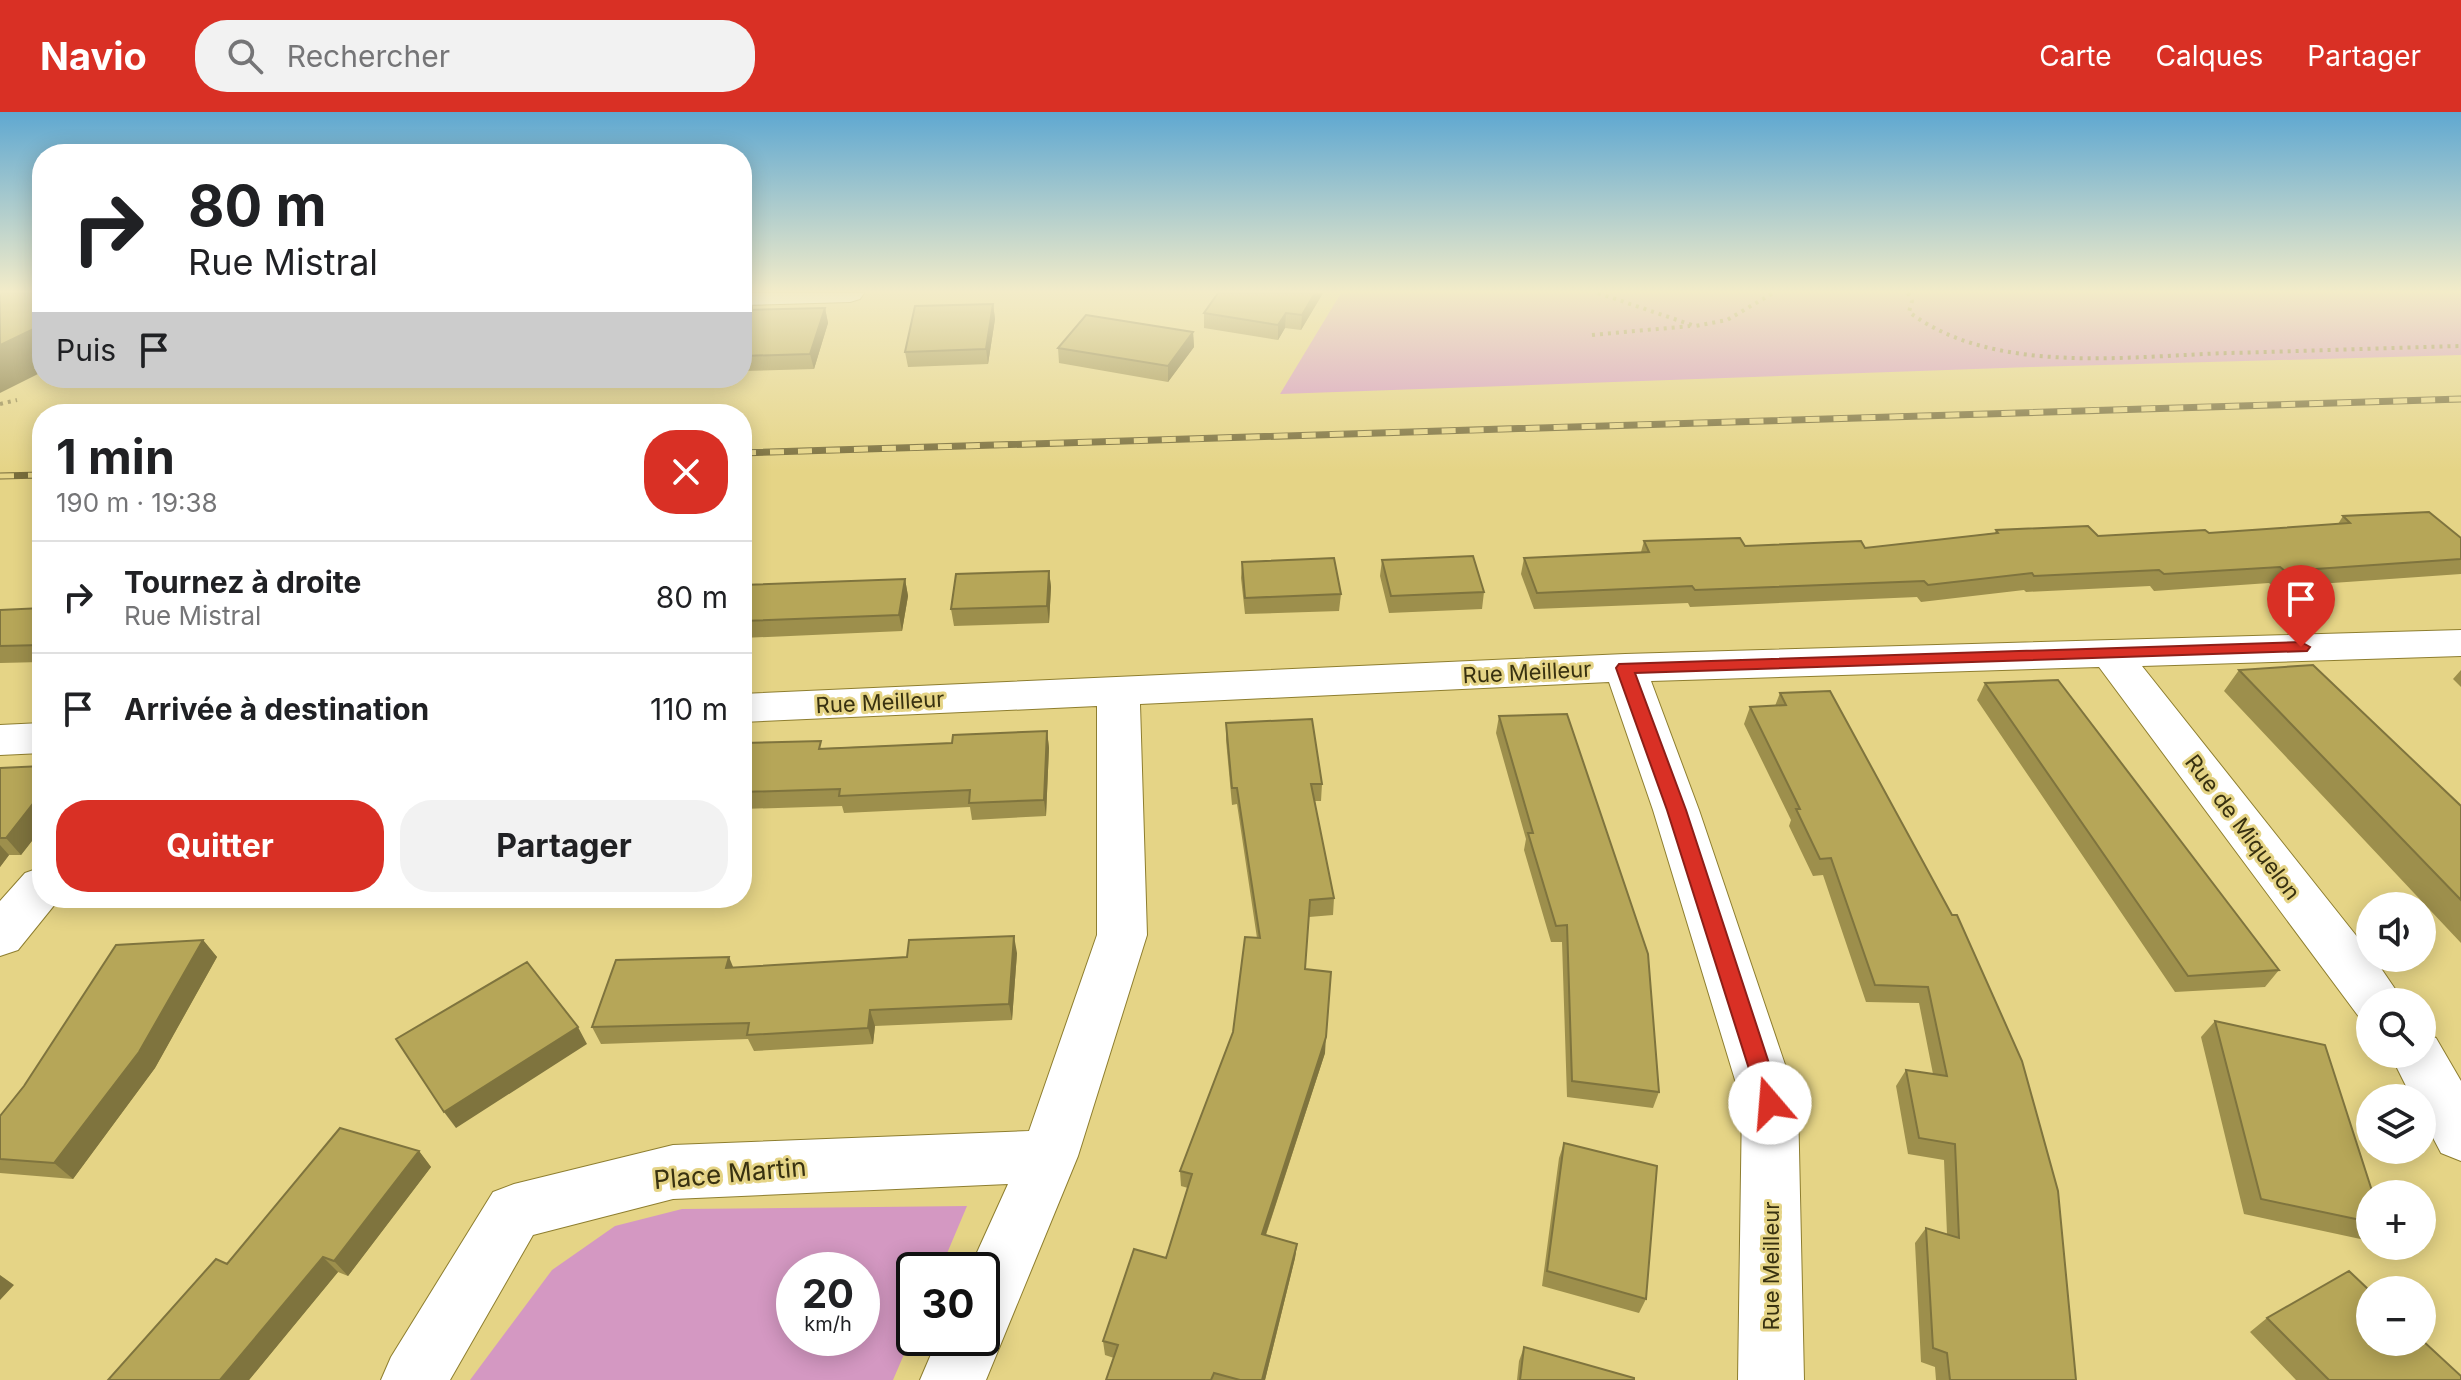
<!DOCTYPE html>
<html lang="fr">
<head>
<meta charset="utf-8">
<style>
	:root { --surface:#fff; --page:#f2f2f2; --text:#202124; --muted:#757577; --line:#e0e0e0; --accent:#d93025 }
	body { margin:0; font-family:Inter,sans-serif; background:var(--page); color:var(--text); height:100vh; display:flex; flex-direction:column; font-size:30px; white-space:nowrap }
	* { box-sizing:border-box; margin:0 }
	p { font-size:26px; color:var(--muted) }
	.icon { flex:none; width:44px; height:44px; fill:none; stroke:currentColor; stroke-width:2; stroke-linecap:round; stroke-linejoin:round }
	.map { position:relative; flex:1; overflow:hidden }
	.panel { position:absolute; left:32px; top:292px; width:720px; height:504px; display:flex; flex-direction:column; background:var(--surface); border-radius:32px; box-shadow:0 4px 20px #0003 }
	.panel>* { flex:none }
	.hud { position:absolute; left:32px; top:32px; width:720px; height:244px; border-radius:32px; box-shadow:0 4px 20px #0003; background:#fff; color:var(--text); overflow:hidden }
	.buttons { position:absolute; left:2356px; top:780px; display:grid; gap:16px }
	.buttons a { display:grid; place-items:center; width:80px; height:80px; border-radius:50%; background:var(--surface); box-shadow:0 4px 20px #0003; font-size:40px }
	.speed { position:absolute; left:776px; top:1140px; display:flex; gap:16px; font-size:40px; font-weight:700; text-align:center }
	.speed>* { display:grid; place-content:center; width:104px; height:104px; border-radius:50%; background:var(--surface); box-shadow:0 4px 20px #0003; line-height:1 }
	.speed small { font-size:20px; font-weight:400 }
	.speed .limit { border:4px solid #111; border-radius:12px; background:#fff; color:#111 }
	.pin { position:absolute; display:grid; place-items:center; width:68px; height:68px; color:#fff; margin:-82px -34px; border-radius:50% 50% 50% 0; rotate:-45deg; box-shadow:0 0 8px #0007 }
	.pin .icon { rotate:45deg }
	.me { position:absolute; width:88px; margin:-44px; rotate:342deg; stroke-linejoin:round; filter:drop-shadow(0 0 6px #0008) }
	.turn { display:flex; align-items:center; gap:28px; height:168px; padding:0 24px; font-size:36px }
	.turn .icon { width:104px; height:104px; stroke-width:2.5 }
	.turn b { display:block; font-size:56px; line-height:68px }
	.then { display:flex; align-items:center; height:76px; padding:0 24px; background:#0003; gap:16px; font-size:30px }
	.round { display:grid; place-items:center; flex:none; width:84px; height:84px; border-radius:32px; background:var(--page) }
	.summary { display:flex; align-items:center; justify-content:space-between; height:136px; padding:0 24px }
	h1 { font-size:48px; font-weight:700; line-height:60px }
	.button { display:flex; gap:16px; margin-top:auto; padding:16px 24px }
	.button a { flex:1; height:92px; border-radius:32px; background:var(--accent); color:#fff; font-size:32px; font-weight:700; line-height:92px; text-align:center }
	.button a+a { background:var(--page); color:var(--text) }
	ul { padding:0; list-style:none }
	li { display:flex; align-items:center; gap:24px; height:112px; padding:0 24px; border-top:2px solid var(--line) }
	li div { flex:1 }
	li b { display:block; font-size:30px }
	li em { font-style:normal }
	header { display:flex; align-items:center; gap:48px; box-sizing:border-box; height:112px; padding:0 40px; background:var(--accent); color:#fff }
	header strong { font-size:38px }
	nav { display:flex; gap:44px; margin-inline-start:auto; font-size:28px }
	.search { width:560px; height:72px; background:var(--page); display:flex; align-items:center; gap:20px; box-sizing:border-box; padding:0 28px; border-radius:32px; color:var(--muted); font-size:30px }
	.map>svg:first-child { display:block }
</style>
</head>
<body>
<header>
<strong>Navio</strong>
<div class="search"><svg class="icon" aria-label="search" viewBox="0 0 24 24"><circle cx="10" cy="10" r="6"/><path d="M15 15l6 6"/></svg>Rechercher</div>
<nav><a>Carte</a><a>Calques</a><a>Partager</a></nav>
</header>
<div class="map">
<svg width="2461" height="1268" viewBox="0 0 2461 1268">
	<rect width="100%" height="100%" fill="#e5d486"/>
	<path fill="#d498c2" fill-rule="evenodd" d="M1341 181H2461V243L2031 255 1280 282Z
		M967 1094 940 1158H914V1219L893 1268H470L552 1158 615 1114 682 1097ZM794 1158H862V1226H794Z"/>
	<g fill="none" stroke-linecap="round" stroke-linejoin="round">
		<g stroke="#8e7e2f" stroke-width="2">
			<path id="minor" d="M742 181H864L860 187 850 190 742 193Z
				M2461 518V544L2142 554 2370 841V846H2374L2404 890H2370V909L2359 905 2099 555 1651 569 1699 698 1798 991 1804 1268H1738L1742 991 1653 698 1609 570 1140 592 1147 823 1078 1044 986 1268H920L938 1226H982V1158H969L1008 1072 673 1087 533 1123 450 1268H381L391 1245 493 1080 514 1072 673 1033 1029 1019 1097 823V594L742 610V582L1625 542Z
				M42 611V641L0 643V613Z
				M42 755V786H60L18 838 0 844V789L25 761Z
				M2422 921 2436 926 2461 969V1049L2441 1041 2422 1005V986H2412L2390 942H2422Z"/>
		</g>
		<path stroke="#8e824a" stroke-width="4" stroke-dasharray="3 5" stroke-linecap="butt" d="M1598 181 1695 214 1727 208 1773 181
			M1908 181 1912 189 1909 200C1994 264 2130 244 2229 241 2307 239 2384 236 2461 234
			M1592 223 1690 214
			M0 292 17 288"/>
		<use href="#minor" fill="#fff" fill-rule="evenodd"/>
		<g stroke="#796e3c" stroke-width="7">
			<path id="rail" d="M742 341 2461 287
				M0 364 42 363"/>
		</g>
		<use href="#rail" stroke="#e5d486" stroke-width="5" stroke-dasharray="14" stroke-linecap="butt"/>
	</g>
	<path fill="#9d8f4c" d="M742 181H749L753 196 752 198 825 196 828 211 814 257 742 259Z
		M1218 181H1323L1301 218 1285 216 1278 228 1204 216V201Z
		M993 192 995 207 988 252 908 255 905 240Z
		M1193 220 1194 235 1168 270 1059 251 1058 236Z
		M210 266H307L301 273 216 276Z
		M406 266H511L407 269Z
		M2343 404 2461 426V462L2274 475 2269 471 2154 479 2150 474 2026 480 2024 478 1921 490 1917 485 1690 495 1688 491 1534 497 1521 462 1524 446 1641 440 1644 429 1745 434 1865 436 1995 421 1996 418 2098 424 2209 421 2338 412Z
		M1382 448 1484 480 1482 497 1389 501 1380 464Z
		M1242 450 1341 482 1339 499 1245 502 1241 466Z
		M1049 459 1051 475 1049 511 954 514 951 497Z
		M905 467 908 484 902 519 742 526V473Z
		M42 496V550L0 551V498Z
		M2239 558 2461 694V831L2224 579Z
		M2461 558V575L2453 567Z
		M1985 571 2279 858 2265 875 2175 880 1977 588Z
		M1830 579 2076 1268H1936L1935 1255 1921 1250 1915 1131 1926 1116 1947 1122 1944 1048 1908 1042 1896 974 1906 958 1933 962 1919 891 1866 890 1823 763 1813 764 1789 714 1791 708 1744 612 1750 595 1775 594 1780 581Z
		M1499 604 1659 980 1653 996 1567 985 1562 830H1551L1524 738 1526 727 1496 621Z
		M1226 611 1322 672 1321 689H1314L1334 786 1333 803 1309 805 1305 857 1325 941 1266 1123 1297 1132 1295 1146 1265 1268H1106L1114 1246 1105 1243 1103 1229 1166 1146 1188 1076 1181 1074 1180 1059 1233 920 1257 826 1237 692 1232 693 1226 628Z
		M1047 619 1049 636 1046 704 972 708 970 695 844 701 842 694 742 697V631L823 636 952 631Z
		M42 654V716L21 743H9L0 755V656Z
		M203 828 217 845 155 956 73 1067 0 1061V1004L24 974Z
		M1017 841 1012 908 875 914 873 932 754 939 748 927 601 932 592 915 734 856Z
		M2215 909 2370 1082V1124L2365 1128 2244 1102 2201 925Z
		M1564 1031 1646 1187 1639 1201 1542 1174 1559 1046Z
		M419 1039 431 1055 348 1164 338 1160 249 1268H108L227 1152Z
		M2267 1206 2461 1268H2296L2250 1220Z
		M1524 1235 1634 1268H1517L1519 1249Z"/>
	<path fill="#7f743e" d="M748 181H749L753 196 742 221V194Z
		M1315 181H1323L1301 218 1302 203Z
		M993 192 995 207 988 252 986 237Z
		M825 196 828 211 814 257 810 242Z
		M1286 201 1285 216 1278 228V213Z
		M42 213V260L0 281V233Z
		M1193 220 1194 235 1168 270V254Z
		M297 266H307L301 273Z
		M1049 459 1051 475 1049 511 1047 494Z
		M905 467 908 484 902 519 899 503Z
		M1047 619 1049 636 1046 704 1044 688Z
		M42 680V716L21 743 6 726Z
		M0 733 9 743 0 755Z
		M1014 824 1017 841 1012 908 1009 892Z
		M203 828 217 845 155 956 73 1067 54 1051Z
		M729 845 736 862 726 856Z
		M870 898 875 914 873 932 868 916Z
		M578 915 587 932 456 1016 444 1000Z
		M1326 925 1325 941 1261 1137 1262 1122Z
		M419 1039 431 1055 348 1164 334 1149Z
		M1297 1132 1295 1146 1265 1268H1262Z
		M323 1145 338 1160 249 1268H220Z
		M0 1163 14 1173 0 1188Z"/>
	<path fill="#b6a658" stroke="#7f743e" stroke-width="2" d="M0 181H42V213L0 233Z
		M742 181H748L742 194Z
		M1218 181H1315L1302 203 1286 201 1278 213 1204 201Z
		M993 192 986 237 905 240 915 194Z
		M825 196 810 242 742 244V206L745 198Z
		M1086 203 1193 220 1168 254 1058 236Z
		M2429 400 2461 426V447L2285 459 2280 455 2164 462 2159 458 2034 464 2032 461 1928 473 1924 469 1695 478 1692 474 1537 481 1524 446 1649 440 1644 429 1740 426 1745 434 1861 429 1865 436 1998 421 1996 418 2088 414 2098 424 2205 418 2209 421 2350 411 2343 404Z
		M1473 444 1484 480 1391 484 1382 448Z
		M1334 446 1341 482 1245 486 1242 450Z
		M1049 459 1047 494 951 497 956 462Z
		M905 467 899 503 742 509V473Z
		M42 496V533L0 534V498Z
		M2313 553 2461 694V788L2239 558Z
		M2058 568 2279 858 2188 864 1985 571Z
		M1830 579 1952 803H1957L2022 949 2058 1079 2076 1268H1950L1947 1241 1933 1236 1926 1116 1959 1126 1955 1032 1919 1026 1906 958 1947 964 1928 875 1875 873 1831 746 1820 747 1796 697H1800L1750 595 1786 593 1780 581Z
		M1567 602 1648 842 1659 980 1572 969 1567 813 1556 814 1528 721H1533L1499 604Z
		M1312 607 1322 672H1311L1334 786 1310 788 1305 857 1331 860 1326 925 1262 1122 1297 1132 1262 1268H1240L1214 1261 1211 1268H1106L1118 1233 1103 1229 1134 1137 1166 1146 1192 1062 1180 1059 1233 920 1245 825 1260 826 1237 676H1232L1226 611Z
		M1047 619 1044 688 969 691 970 678 839 684 840 677 742 680V631L821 629 819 637 952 631 953 623Z
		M42 654V680L6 726H0V656Z
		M1014 824 1009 892 870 898 868 916 747 923 749 911 592 915 616 848 729 845 726 856 907 845 909 828Z
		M203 828 139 940 54 1051 0 1047V1004L24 974 116 833Z
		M527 850 578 915 444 1000 396 927Z
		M2215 909 2325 933 2373 1082H2370V1110L2261 1087Z
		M340 1016 419 1039 334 1149 323 1145 220 1268H108L216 1147 227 1152Z
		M1564 1031 1657 1054 1646 1187 1547 1159Z
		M2349 1159 2370 1179V1230H2422V1228L2461 1264V1268H2329L2267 1206Z
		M1524 1235 1634 1266V1268H1520Z"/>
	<linearGradient id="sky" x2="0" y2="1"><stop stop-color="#5fa8d1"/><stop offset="0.5" stop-color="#f3ecc9"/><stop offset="1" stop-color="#f3ecc9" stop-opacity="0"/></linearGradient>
	<rect width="2461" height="359" fill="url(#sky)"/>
	<path fill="#d93025" stroke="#8d1f18" stroke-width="2" d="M2301 530 2310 535 2307 539 1635 561 1686 698 1782 991 1779 998 1770 1001 1762 998 1667 698 1616 556 1619 552Z"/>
	<g text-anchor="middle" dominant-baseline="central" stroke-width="6" stroke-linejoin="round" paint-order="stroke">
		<g font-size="22" fill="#383110" stroke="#e5d486">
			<text transform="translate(1527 560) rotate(-3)">Rue Meilleur</text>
			<text transform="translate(880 590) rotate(-3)">Rue Meilleur</text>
			<text transform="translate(2243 715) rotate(53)">Rue de Miquelon</text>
			<text transform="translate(1771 1154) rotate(-90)">Rue Meilleur</text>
		</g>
		<g font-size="26" fill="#383110" stroke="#e5d486">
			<text transform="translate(730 1061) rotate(-5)">Place Martin</text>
		</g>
	</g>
</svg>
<div class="buttons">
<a><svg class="icon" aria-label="sound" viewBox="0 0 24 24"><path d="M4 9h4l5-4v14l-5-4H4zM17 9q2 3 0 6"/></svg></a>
<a><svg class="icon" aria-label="search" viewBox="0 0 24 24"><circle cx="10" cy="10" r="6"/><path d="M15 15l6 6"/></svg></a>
<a><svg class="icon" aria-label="layers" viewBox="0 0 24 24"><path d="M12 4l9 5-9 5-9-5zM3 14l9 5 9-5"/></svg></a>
<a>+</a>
<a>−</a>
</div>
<div class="speed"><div>20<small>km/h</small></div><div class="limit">30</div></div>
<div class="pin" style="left:2301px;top:535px;background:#d93025"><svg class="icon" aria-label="arrive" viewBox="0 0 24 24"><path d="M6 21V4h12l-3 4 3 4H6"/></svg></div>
<svg class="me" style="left:1770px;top:991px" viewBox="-20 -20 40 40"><circle r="19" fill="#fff"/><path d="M0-13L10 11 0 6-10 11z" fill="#d93025"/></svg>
<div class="hud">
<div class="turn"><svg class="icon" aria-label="right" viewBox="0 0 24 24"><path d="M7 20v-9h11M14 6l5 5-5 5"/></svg><div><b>80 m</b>Rue Mistral</div></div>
<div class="then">Puis<svg class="icon" aria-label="arrive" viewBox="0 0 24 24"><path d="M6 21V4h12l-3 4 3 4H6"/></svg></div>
</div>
<section class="panel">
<div class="summary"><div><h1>1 min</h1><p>190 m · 19:38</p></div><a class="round" style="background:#d93025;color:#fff"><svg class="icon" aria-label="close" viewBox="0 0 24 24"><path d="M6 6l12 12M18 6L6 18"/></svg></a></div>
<ul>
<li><svg class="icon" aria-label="right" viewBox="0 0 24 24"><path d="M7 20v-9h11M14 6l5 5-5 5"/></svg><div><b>Tournez à droite</b><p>Rue Mistral</p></div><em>80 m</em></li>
<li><svg class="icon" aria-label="arrive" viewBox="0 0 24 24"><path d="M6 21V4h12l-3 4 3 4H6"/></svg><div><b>Arrivée à destination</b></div><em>110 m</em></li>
</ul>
<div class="button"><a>Quitter</a><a>Partager</a></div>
</section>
</div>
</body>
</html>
